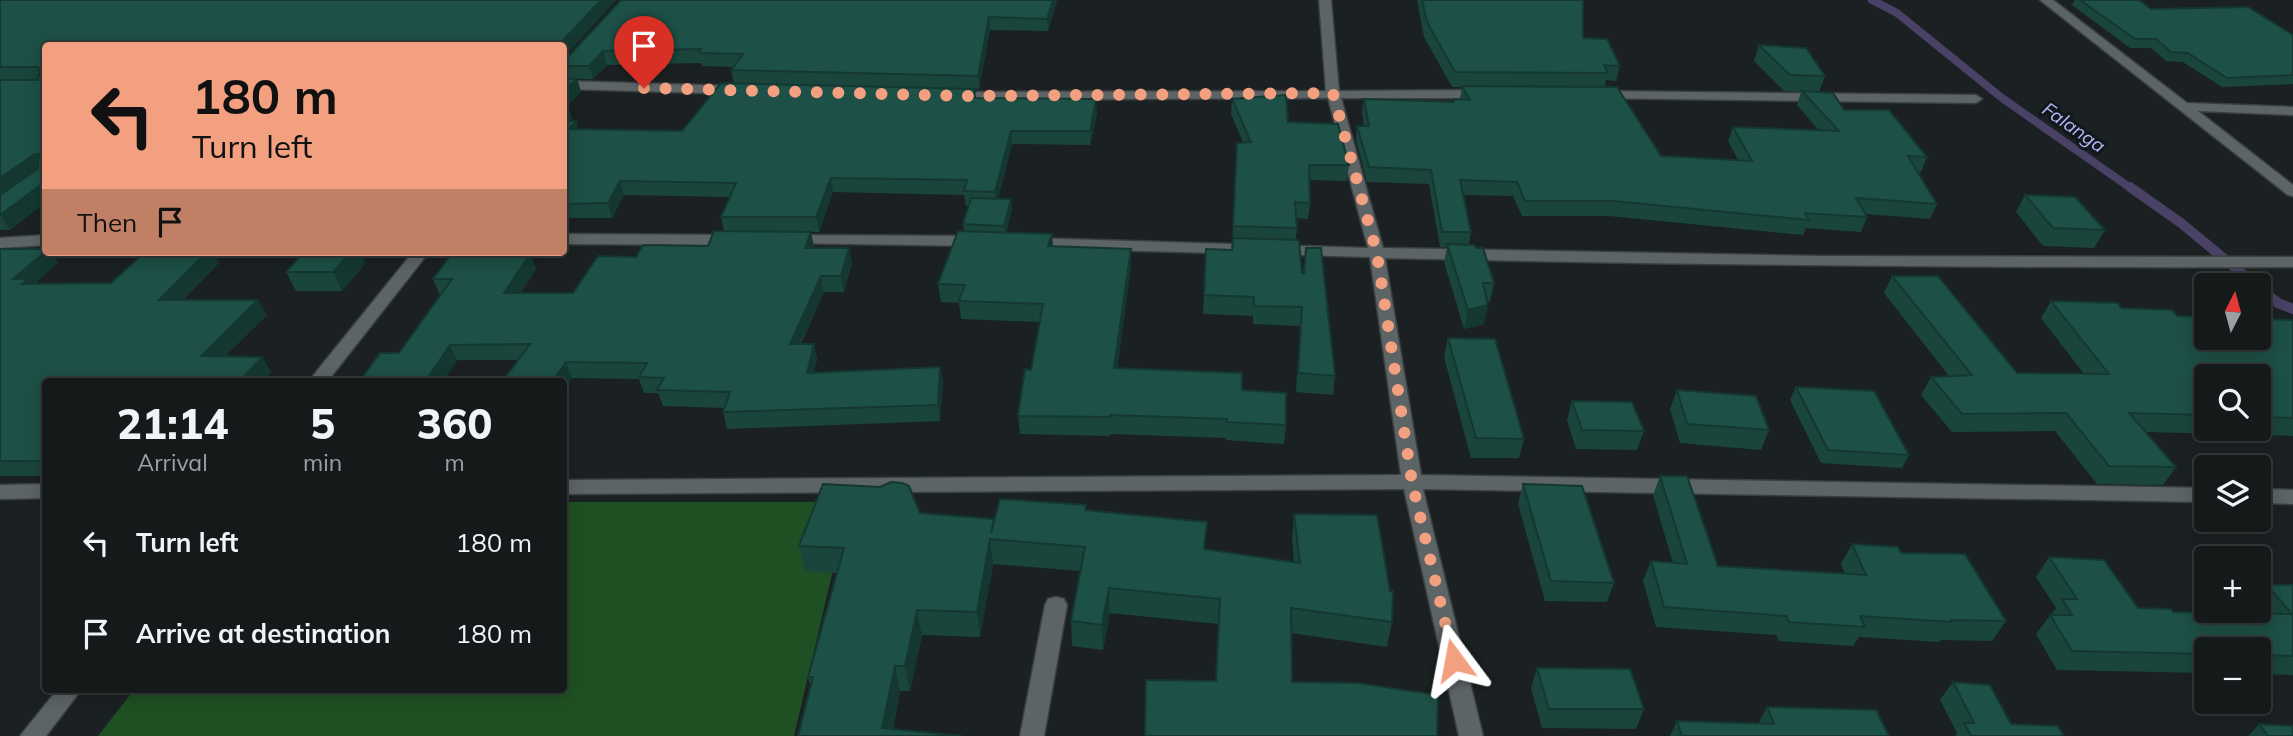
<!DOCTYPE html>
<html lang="en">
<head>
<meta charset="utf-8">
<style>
	:root { --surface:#14191a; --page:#1d2223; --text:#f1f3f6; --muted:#9da0a2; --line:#333839 }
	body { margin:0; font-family:Mulish,sans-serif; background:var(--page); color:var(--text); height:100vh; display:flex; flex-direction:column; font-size:26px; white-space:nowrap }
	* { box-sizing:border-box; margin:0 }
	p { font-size:23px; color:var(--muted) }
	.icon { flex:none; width:38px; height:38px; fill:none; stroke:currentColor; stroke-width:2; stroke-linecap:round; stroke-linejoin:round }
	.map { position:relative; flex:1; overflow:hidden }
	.details { position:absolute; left:42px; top:378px; width:525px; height:315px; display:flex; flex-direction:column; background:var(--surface); border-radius:7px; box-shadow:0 4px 18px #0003,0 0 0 2px var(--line) }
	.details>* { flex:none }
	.top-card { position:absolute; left:42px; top:42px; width:525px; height:214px; border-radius:7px; box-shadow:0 4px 18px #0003,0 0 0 2px var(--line); background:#f2a080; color:#111; overflow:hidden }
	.needle { width:46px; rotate:6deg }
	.controls { position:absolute; left:2194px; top:273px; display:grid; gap:14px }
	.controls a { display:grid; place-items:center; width:77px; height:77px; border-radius:7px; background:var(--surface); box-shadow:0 4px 18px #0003,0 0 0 2px var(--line); font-size:35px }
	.pin { position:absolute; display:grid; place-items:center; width:60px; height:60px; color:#fff; margin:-72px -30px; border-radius:50% 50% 50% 0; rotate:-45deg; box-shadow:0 0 7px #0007 }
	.pin .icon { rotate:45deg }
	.me { position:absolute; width:77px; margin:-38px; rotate:347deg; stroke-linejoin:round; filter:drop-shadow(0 0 5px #0008) }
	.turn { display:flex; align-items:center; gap:24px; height:147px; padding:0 35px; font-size:32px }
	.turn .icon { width:91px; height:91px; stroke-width:2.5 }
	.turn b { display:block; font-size:49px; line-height:60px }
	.then { display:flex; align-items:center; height:66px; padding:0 35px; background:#0003; gap:14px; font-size:26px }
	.eta { display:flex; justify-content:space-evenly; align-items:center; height:119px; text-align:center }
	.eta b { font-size:42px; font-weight:800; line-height:49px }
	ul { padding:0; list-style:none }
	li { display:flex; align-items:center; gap:21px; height:91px; padding:0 35px }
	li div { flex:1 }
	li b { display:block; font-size:26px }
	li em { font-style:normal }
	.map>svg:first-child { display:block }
</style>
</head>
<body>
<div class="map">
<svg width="2293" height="736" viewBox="0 0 2293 736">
	<rect width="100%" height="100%" fill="#1b2122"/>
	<path fill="#1f5023" d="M564 502H849L794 736H98L134 690H564Z"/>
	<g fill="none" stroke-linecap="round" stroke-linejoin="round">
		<path stroke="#494166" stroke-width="8" d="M1872 0 1897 13 2002 98 2132 189"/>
		<path stroke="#494166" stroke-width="10" d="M2130 187 2181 223 2256 285
			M2259 288 2278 303 2293 309"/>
		<g stroke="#3a3e3f" stroke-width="3">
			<path id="street" d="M1319 0H1331L1339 91 1482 90 1488 94 1482 98H1341L1383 248 1819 256 2293 257V267C1990 268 1688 265 1385 258L1421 475 2207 488V502L1423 489 1483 736H1459L1404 489 564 494V480L1401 475 1370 257 1030 248 1022 243 1030 238 1368 248 1328 98 954 100 948 96 954 92 1326 91Z
				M2040 0H2053L2187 103 2293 107V115L2198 111 2293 185V196L2288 195Z
				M564 81 737 86 743 90 737 94 564 89Z
				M1598 91 1976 95 1982 99 1976 103 1593 98 1592 95Z
				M564 234 732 235 740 240 732 245 564 244Z
				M46 235V245L0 248V238Z
				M788 235 977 236 985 241 977 246 783 243 780 240Z
				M413 252H429L327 382H308Z
				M46 484V498L0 499V485Z
				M2259 489 2293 490V504L2259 503Z
				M1056 597 1064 599 1067 605 1044 736H1020L1045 605 1048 599Z
				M57 690H81L46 736H20Z"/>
		</g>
		<use href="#street" fill="#5d6465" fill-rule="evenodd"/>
	</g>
	<path fill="#19453c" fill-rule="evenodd" d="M0 0H616L564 57 46 46V202L10 230H0Z
		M621 0H1057L1048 31 990 30 979 89H975L976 98 1097 113 1090 145 1012 144 998 199 1012 208 1006 233 1052 234 1053 246 1131 249V266L1117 368 1242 390 1286 425 1284 444 1226 440V438L1111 434 1110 436 1020 434 1018 416 1031 370 1040 322 961 319 959 303 941 302 938 284 964 231 963 224 969 206H966L964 195 833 192 819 232H811L814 248H849L852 263 844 292H824L801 344H814L817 359 814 373 940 367 943 382 940 421 727 429 723 412 724 408 663 406 658 393H644L639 379 572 378 518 360H457L443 382H359L399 353 440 295 433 279 530 254 536 269 520 293H573L636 257 708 246 724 231 721 217 730 197 624 195 612 218H564V59H566ZM701 63 702 66 733 67 731 70 734 83 682 131 578 130 565 108 581 92 577 79H593L607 65Z
		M1417 0H1583V38L1620 66 1616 81 1606 80 1605 87 1661 156 1738 160 1728 141 1733 127 1819 131 1797 105 1801 92 1784 91 1754 61 1759 45 1825 76 1819 92 1844 110 1927 157 1921 172H1917L1937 204 1930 219 1866 214 1867 217 1861 232 1806 228 1803 235 1609 216H1522L1513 196 1464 195 1471 232 1469 244 1476 248 1494 283 1490 302 1487 301 1484 324 1464 329 1444 262 1447 247H1440L1429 184 1367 182 1356 140 1357 126H1364L1362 113 1364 99 1453 102 1454 99H1460L1462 87H1452L1424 37Z
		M2075 0H2139L2151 9 2293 35V84L2222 87 2183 62 2166 61 2151 48H2130L2072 5Z
		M1232 99 1288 122 1349 165 1347 181 1309 180 1310 203 1308 219 1296 218 1297 228 1296 240 1302 273H1303L1306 248 1335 376 1333 395 1296 392 1300 326 1253 324V316L1203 314 1206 249 1232 250 1237 143 1243 142 1231 114Z
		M2025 195 2105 230 2094 248 2043 246 2016 212Z
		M0 249 50 252 58 263 34 284 111 283 145 252H213L219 263 183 300 267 315 225 356 262 357 271 372 262 382H46V476H0Z
		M365 264 342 291H296L286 272Z
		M1892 276 2017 373 2084 374 2041 318 2051 301 2121 308 2177 316 2293 320V436L2146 432 2176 467 2163 485 2097 484 2055 431 1952 432 1921 395 1931 377 1949 376 1884 293ZM2207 376H2259V429H2207Z
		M1448 338 1524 439 1519 458H1471L1444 357Z
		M1796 387 1909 455 1902 468 1821 463 1790 400Z
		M1677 390 1769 430 1761 450 1680 443 1670 409Z
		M1572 401 1644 431 1637 450 1576 449 1567 420Z
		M1660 476 1718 566 1845 574 1841 564 1852 544 1901 553 2006 621 1992 641 1941 640 1939 642 1859 637 1853 646 1779 641 1776 635 1656 627 1643 581 1651 561 1673 563 1653 495Z
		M1523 484 1614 583 1607 602 1545 601 1518 504Z
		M1087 511 1205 549 1294 562 1292 539 1294 514 1392 622 1387 647 1291 633 1216 681 1219 624 1110 613 1103 650 1072 646 1071 621 1080 571 993 564 980 637 922 635 910 691H900L893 729 798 736 811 687 808 677 837 573 805 571 799 546 920 513 994 523Z
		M2049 557 2138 608 2173 612 2258 613 2255 611H2259V594L2267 585H2293V675L2259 674V649H2207V673L2057 670 2036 634 2056 608 2036 577Z
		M1537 668 1644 709 1636 729 1542 728 1531 688Z
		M1953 682 2011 724 2064 736H1955L1957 733 1940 700Z
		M1767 707 1889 736H1670L1677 721 1758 724Z
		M2259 724 2293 736H2248Z"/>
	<path fill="#143831" d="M601 0H616L564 57V46L558 45Z
		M1053 0H1057L1048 31 1047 19Z
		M989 17 990 30 979 89 978 76Z
		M603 51 607 65 593 79 589 66Z
		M577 79 581 92 564 110V92Z
		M1096 99 1097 113 1090 145V131Z
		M569 108 573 122 564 132V114Z
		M576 121 580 135 569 129Z
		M1011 131 1012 144 996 206 995 192Z
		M35 154 44 168 0 200V178Z
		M831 178 833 192 819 232 816 217Z
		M46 181V202L10 230 0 215Z
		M620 181 624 195 612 218 608 203Z
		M1011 199 1012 208 1005 235 1004 226Z
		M811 232 814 247 808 264 805 248Z
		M1052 234 1053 251 1048 246Z
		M849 248 852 263 844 292 841 276Z
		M1131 249V266L1115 387 1114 368Z
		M46 251V252H50L58 263 32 285 38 293 13 279Z
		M207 252H213L219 263 168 315 159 300Z
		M351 252H360L365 264 342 291 333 272Z
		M530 254 536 269 511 308 504 293Z
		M821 276 824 292 793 360 790 344Z
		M258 300 267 315 210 370 201 356Z
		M1488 305 1484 324 1464 329 1468 310Z
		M814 344 817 359 810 389 807 373Z
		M450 345 457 360 443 382H425Z
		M262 357 271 372 262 382H239Z
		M566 362 572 378 564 390V382H552Z
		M940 367 943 382 940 421 938 405Z
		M990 539 993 564 980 637 977 612Z
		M1109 588 1110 613 1103 650 1102 625Z
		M917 610 922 635 910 691 905 666Z
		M895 666 900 691 891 736 882 728Z"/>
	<path fill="#1d5046" stroke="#143831" stroke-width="2" d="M0 0H601L558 46H46V181L0 215V195L38 169 39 154H35L0 178V80H38L40 70 38 67H0Z
		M621 0H1053L1047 19 989 17 978 76 731 70 743 54 699 53 701 49 603 51 589 66H564V59H566Z
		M1422 0H1583V38L1607 39 1620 66 1604 65 1608 73 1455 72 1427 22Z
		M2080 0H2139L2151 9 2248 7 2293 35V75L2227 78 2188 53 2171 52 2156 39H2135Z
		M1759 45 1806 48 1825 76 1790 75Z
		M564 78 577 79 564 92Z
		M721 83 975 89 974 98 1096 99 1090 131H1011L995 192 964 191 967 180 831 178 816 217H721L736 183 620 181 608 203 564 204V121H576L569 129 682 131Z
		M1462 86 1617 87 1661 156 1752 161 1733 127 1839 131 1802 91 1833 93 1844 110H1889L1927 157 1908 156 1937 204 1856 198 1867 217 1805 213 1809 220 1613 201H1525L1517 182 1460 180 1471 232H1442L1431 170 1369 167 1357 126H1369L1364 99 1454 102V99L1470 100Z
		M1286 95 1288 122 1338 124 1349 165H1309L1310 203 1295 202 1297 228 1233 226 1237 143 1251 142 1232 99Z
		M2025 195 2075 197 2105 230 2053 228Z
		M971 198 1011 199 1004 226 963 224Z
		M714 231 811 232 805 248H849L841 276H821L790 344H814L807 373 940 367 938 405 723 412 730 392 657 390 664 378 639 377 647 363 566 362 552 382H502L530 344 450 345 425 382H359L380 353H399L452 279H433L453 252 530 254 504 293H573L598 256 636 257 643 245 708 246Z
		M958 231 1052 234 1048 246 1131 249 1114 368 1242 373V390L1286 393V425L1227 422V419L1110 415V417L1018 416 1025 369 1031 370 1043 304 959 301 965 285 938 284Z
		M1233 238 1299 240 1302 273H1304L1306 248H1321L1335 376 1298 373 1302 307 1254 306V297L1204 295 1206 249 1232 250Z
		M1447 244 1475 245 1476 248H1483L1494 283H1483L1488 305 1468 310Z
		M0 249H46V251L13 279H28L22 284 111 283 145 252H207L159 300H258L201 356 262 357 239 382H46V461H0Z
		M304 252H351L333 272H286Z
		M1892 276H1938L2017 373 2109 374 2051 301 2118 303 2121 308 2172 310 2177 316 2207 317V338H2259V319L2293 320V418L2259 417V376H2207V415L2129 413 2176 467 2109 466 2066 413 1962 414 1931 377 1972 375Z
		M1448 338 1495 339 1524 439 1476 438Z
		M1796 387 1874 391 1909 455 1828 450Z
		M1677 390 1756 396 1769 430 1687 424Z
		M1572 401 1632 402 1644 431 1582 430Z
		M1660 476H1687L1718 566 1866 575 1852 544 1898 547 1901 553 1965 554 2006 621 1951 620 1952 622 1860 616 1865 627 1789 622 1786 616 1664 607 1651 561 1687 564Z
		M891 482 902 483 909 486 920 513 994 519 991 533 1000 499 1086 505 1085 510 1207 522 1204 549 1300 563 1294 514 1377 515 1390 591H1393L1392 622 1291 608 1292 682 1358 683 1438 695 1437 736H1145L1146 680 1216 681 1220 599 1109 588 1102 625 1071 621 1085 547 990 539 977 612 917 610 905 666H895L882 728 962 736H798L813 677H808L844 548 799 546 823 484 880 487Z
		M1523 484 1582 486 1614 583 1551 581Z
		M2049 557 2104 560 2138 608 2171 609 2173 612 2292 614 2267 585H2293V656L2259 655V649H2207V654L2072 651 2050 615H2072L2062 599H2077Z
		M1537 668 1630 669 1644 709H1549Z
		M1953 682 1990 685 2011 724 2058 726 2064 736H1971L1964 723H1974Z
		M1767 707 1876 710 1889 736H1682L1677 721 1774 724Z
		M2259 724 2293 726V736H2268Z"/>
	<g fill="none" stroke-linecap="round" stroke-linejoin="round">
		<path stroke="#f2a080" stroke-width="12" stroke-dasharray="0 21.6" d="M644 88 967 96 1333 93 1377 254 1412 482 1454 660"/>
	</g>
	<g text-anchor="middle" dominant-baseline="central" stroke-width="6" stroke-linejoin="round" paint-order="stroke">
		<g font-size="19" font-style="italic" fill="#b5b7fd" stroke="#121719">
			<text transform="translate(2074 127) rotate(35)">Falanga</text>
		</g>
	</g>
</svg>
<div class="controls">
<a><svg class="needle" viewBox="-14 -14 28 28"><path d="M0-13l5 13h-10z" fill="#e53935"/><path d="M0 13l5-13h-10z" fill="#9da0a2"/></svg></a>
<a><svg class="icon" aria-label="search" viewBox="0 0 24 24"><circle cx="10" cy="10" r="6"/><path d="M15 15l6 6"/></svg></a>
<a><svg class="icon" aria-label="layers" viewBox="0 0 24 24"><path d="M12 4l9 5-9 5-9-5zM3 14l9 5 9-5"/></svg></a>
<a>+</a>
<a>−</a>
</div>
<div class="pin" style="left:644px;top:88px;background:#d93025"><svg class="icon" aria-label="arrive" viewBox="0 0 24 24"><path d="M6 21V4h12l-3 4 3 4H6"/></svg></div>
<svg class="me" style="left:1454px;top:660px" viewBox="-20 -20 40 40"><path d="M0-17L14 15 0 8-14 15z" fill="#f2a080" stroke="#fff" stroke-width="4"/></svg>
<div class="top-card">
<div class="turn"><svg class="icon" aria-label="left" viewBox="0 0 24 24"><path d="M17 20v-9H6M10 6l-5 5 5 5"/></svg><div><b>180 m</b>Turn left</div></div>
<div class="then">Then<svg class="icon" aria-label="arrive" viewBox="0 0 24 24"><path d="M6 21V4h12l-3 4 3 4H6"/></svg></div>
</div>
<section class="details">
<div class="eta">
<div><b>21:14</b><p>Arrival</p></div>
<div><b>5</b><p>min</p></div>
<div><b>360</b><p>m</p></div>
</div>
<ul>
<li><svg class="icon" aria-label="left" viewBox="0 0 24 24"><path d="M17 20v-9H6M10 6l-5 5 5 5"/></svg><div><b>Turn left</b></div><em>180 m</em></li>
<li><svg class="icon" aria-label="arrive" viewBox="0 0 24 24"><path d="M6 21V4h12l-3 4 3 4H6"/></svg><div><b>Arrive at destination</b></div><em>180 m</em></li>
</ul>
</section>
</div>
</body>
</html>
